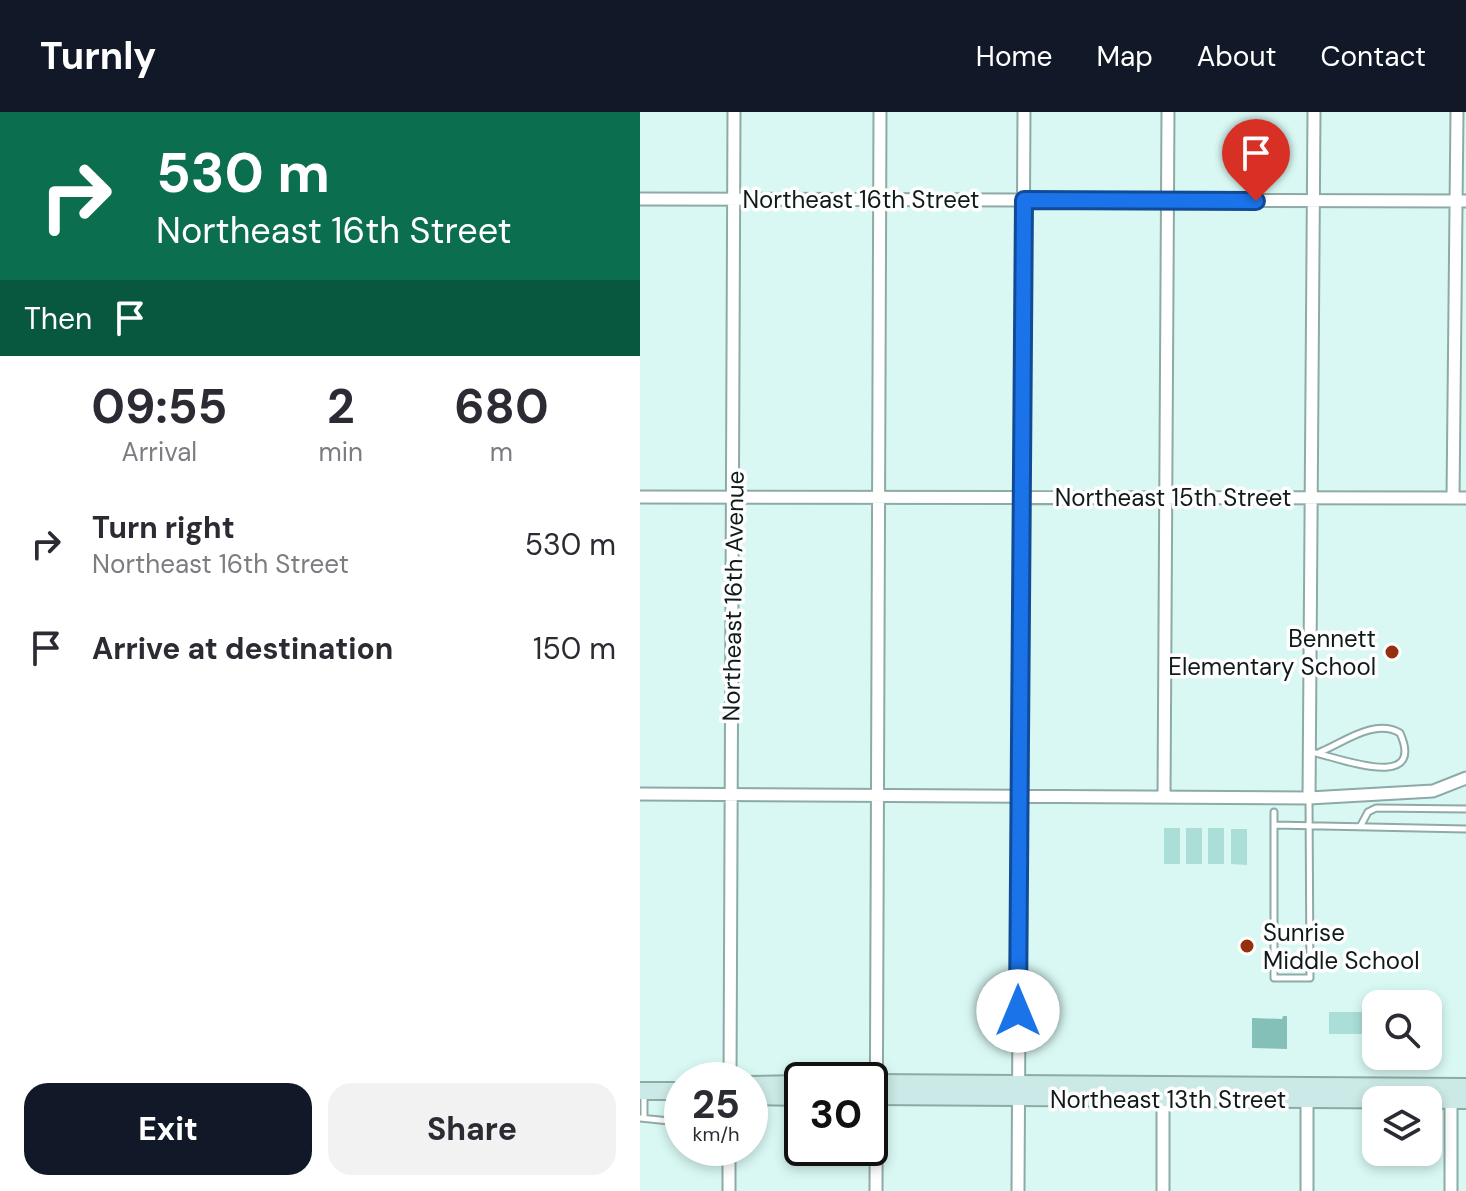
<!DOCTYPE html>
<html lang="en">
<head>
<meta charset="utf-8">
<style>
	:root { --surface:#fff; --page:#f2f2f3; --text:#2b2b33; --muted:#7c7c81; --accent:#111827 }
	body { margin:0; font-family:"DM Sans",sans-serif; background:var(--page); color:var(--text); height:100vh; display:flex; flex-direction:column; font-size:30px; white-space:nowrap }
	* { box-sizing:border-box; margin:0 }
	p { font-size:26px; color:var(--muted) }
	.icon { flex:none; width:44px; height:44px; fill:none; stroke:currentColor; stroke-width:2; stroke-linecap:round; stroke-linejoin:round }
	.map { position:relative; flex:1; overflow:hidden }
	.panel { display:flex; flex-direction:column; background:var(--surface); width:640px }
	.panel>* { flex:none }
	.top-card { background:#0b6e4f; color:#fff; overflow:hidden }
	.buttons { position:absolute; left:722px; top:878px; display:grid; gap:16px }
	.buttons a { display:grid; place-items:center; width:80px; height:80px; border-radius:16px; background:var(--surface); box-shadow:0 4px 12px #0003; font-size:40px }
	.speed { position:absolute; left:24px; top:950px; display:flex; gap:16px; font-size:40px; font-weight:700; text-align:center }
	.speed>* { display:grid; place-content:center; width:104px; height:104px; border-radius:50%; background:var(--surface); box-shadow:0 4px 12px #0003; line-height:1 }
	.speed small { font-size:20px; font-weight:400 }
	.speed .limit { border:4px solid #111; border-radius:12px; background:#fff; color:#111 }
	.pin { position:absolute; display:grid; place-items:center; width:68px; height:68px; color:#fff; margin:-82px -34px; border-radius:50% 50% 50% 0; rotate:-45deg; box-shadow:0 0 8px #0007 }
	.pin .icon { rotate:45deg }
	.me { position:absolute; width:88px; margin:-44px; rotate:0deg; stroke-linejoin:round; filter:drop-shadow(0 0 6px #0008) }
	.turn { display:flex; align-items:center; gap:28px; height:168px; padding:0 24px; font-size:36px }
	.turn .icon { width:104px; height:104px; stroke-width:2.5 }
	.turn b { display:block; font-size:56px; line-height:68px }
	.then { display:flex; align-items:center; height:76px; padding:0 24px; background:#0003; gap:16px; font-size:30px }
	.eta { display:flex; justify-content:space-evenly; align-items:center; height:136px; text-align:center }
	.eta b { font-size:48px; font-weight:700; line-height:56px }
	.primary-button { display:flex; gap:16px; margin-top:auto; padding:16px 24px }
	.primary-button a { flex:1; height:92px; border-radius:24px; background:var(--accent); color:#fff; font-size:32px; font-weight:700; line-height:92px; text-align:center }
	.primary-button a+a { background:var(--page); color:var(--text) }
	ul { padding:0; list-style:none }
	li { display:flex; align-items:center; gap:24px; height:104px; padding:0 24px }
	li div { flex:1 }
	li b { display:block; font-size:30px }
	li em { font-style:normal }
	header { display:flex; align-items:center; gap:48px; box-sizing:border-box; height:112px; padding:0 40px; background:var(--accent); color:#fff }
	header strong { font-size:38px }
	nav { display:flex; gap:44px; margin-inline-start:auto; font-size:28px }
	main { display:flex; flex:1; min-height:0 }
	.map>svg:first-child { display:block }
</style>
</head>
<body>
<header>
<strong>Turnly</strong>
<nav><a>Home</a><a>Map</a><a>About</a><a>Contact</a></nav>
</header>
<main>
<section class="panel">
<div class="top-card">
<div class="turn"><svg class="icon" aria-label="right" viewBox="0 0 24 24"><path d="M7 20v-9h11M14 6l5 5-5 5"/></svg><div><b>530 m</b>Northeast 16th Street</div></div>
<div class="then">Then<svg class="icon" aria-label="arrive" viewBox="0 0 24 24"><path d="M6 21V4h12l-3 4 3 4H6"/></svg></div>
</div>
<div class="eta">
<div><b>09:55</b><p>Arrival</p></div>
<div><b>2</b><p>min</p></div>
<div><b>680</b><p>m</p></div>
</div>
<ul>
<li><svg class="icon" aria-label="right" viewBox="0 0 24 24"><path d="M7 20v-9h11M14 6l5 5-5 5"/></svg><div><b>Turn right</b><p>Northeast 16th Street</p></div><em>530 m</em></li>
<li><svg class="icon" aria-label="arrive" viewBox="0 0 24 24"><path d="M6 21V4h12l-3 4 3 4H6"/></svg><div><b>Arrive at destination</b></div><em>150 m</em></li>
</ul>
<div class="primary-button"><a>Exit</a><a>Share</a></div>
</section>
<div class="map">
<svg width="826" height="1079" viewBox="0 0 826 1079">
	<rect width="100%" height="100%" fill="#d9f8f4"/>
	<path fill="#abded7" d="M524 716H540V752H524Z
		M546 716H562V752H546Z
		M568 716H584V752H568Z
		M591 717H607V753L591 752Z
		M689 900H730V922H689Z"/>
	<path fill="#84c0b8" d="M643 904H647V937L612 936V906L642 907Z"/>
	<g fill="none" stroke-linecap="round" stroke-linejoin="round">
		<g stroke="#8daaa6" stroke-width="9">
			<path id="lane" d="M670 640C687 641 788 684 760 621 734 606 703 631 680 640
				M634 700V866H670L669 687
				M634 713 826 717
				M720 715 728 700 736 696 826 697
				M634 824H669
				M4 983V1006
				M0 1006 39 1010"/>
		</g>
		<g stroke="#8daaa6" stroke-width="15">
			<path id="street" d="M0 87 826 89
				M0 385 826 386
				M813 386 817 0
				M0 682 669 686 793 679 826 666
				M524 685 528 0
				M669 686 674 0
				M90 968 94 0
				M89 1079V1036
				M236 1079 240 0
				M378 1079 384 0
				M523 1079V988
				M667 1079V980
				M811 1079V988"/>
		</g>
		<g stroke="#8daaa6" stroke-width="20">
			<path id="secondary" d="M230 971 826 975
				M110 973 162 972
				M0 979H42
				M110 984 162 985
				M230 984 826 988"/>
		</g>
		<use href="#lane" stroke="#fff" stroke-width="5"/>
		<use href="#street" stroke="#fff" stroke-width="11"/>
		<use href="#secondary" stroke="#cbe9e6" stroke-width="16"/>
	</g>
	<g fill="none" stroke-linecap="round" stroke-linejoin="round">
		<g stroke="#114b97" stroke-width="20">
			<path id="route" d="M378 899 384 88 616 89"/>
		</g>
		<use href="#route" stroke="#1a73e8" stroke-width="14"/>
	</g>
	<g fill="#962f0e" stroke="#fefefe" stroke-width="3">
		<circle cx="752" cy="540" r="8"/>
		<circle cx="607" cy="834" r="8"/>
	</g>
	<g text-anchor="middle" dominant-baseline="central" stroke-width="7" stroke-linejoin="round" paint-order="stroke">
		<g font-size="24" fill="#0f1b19" stroke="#fefefe">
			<text x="221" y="87">Northeast 16th Street</text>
			<text x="533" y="385">Northeast 15th Street</text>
			<text transform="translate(93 484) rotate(-89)">Northeast 16th Avenue</text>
			<text x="528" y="987">Northeast 13th Street</text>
		</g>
		<g font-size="24" fill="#0f1b19" stroke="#fefefe" text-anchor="end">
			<text x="736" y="526">Bennett<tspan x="736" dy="28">Elementary School</tspan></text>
			<text x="623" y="820" text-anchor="start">Sunrise<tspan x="623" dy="28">Middle School</tspan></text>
		</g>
	</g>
</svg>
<div class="buttons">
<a><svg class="icon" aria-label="search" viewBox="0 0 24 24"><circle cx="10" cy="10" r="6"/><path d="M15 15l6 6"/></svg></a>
<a><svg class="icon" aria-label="layers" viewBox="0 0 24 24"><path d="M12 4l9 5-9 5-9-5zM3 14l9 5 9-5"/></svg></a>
</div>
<div class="speed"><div>25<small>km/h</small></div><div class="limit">30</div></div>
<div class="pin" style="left:616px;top:89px;background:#d93025"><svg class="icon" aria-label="arrive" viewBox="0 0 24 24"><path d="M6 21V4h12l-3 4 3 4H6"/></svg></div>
<svg class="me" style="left:378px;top:899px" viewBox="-20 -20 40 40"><circle r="19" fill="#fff"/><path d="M0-13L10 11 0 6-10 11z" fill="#1a73e8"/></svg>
</div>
</main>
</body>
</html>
